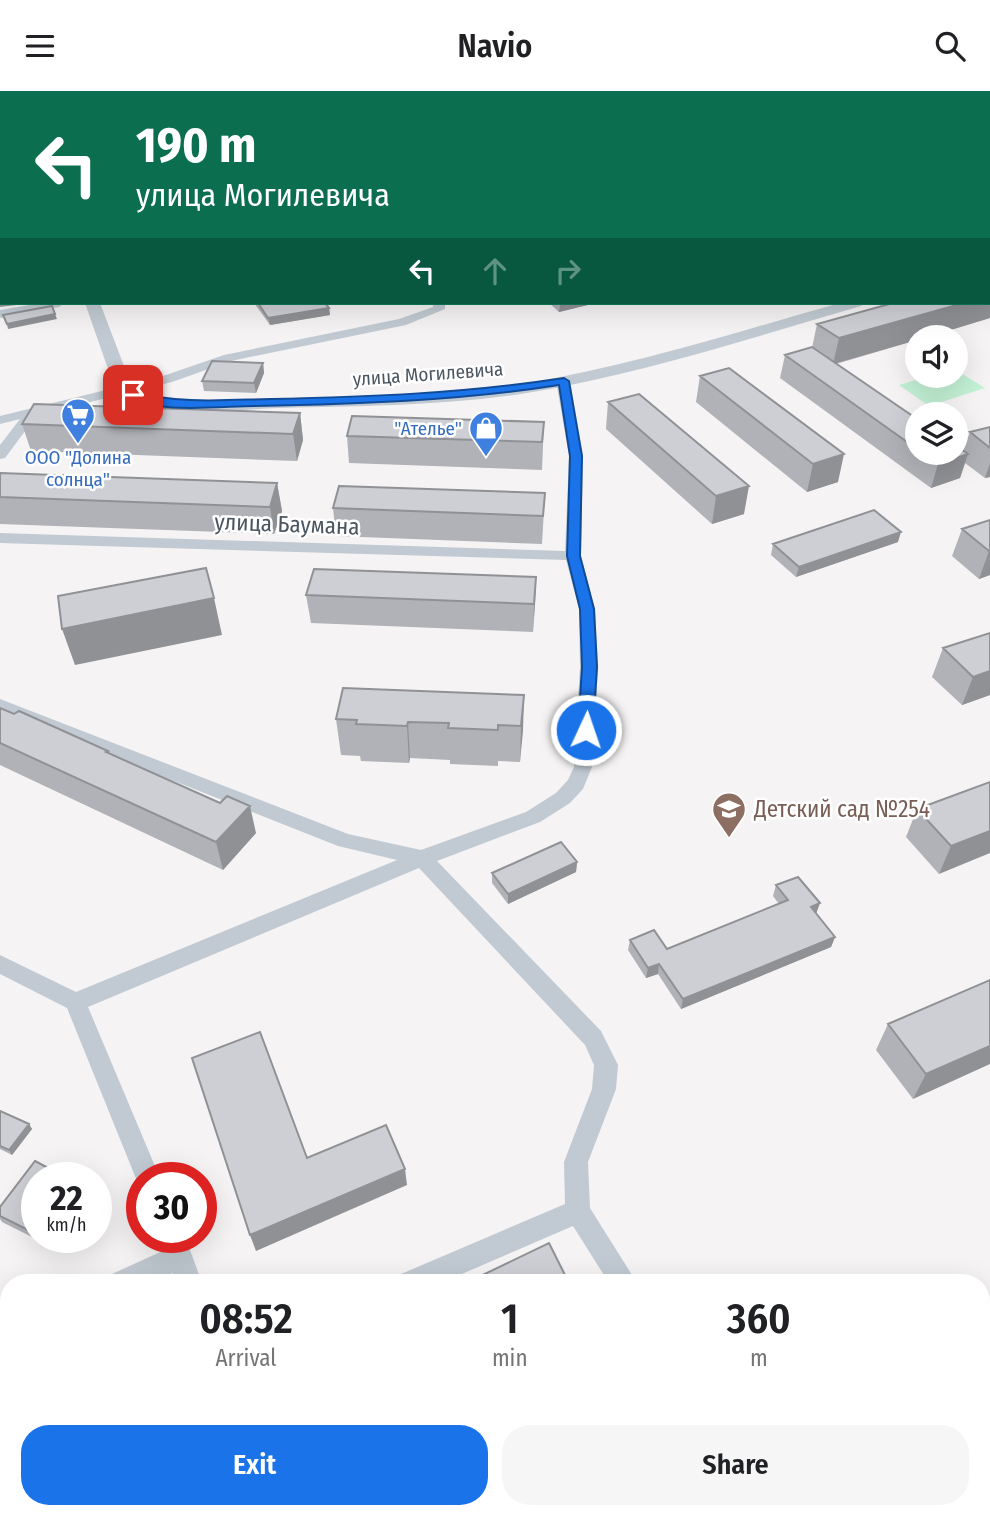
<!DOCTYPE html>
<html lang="en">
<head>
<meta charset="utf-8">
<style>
	:root { --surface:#fff; --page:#f6f6f6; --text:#202124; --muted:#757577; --accent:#1a73e8 }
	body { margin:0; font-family:"Fira Sans Condensed",sans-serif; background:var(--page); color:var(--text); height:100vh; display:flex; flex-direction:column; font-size:26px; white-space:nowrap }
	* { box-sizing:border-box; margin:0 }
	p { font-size:23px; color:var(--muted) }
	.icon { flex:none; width:38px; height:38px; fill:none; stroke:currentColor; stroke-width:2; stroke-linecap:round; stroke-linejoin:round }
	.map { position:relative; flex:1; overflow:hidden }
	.panel { position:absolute; left:0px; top:1183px; width:990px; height:245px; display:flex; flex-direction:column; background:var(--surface); border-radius:28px 28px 0 0; box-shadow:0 7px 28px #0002 }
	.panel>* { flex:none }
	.banner { position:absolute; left:0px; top:0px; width:990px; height:214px; box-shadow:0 7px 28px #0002; background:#0b6e4f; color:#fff; overflow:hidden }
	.tools { position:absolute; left:905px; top:234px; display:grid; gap:14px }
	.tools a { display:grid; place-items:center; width:63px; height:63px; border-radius:50%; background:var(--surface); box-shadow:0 7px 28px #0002; font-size:35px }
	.speed { position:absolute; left:21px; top:1071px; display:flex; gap:14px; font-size:35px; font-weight:700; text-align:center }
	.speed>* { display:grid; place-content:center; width:91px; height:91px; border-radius:50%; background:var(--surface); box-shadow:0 7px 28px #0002; line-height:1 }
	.speed small { font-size:18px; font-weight:400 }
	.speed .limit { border:10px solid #d22; background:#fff; color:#111 }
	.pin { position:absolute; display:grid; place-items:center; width:60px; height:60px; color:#fff; margin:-30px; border-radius:14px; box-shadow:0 4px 10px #0006 }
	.me { position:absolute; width:77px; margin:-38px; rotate:3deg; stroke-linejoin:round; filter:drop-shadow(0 0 5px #0008) }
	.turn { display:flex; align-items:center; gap:24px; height:147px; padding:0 21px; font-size:32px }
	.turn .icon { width:91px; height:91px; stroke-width:2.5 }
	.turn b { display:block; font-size:49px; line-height:60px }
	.lanes { display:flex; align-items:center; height:66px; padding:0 21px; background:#0003; justify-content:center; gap:35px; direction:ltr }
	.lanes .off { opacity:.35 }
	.eta { display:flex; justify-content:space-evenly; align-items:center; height:119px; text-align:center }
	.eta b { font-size:42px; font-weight:600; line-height:49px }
	.action { display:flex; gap:14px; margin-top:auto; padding:14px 21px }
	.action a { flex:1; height:80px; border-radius:28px; background:var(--accent); color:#fff; font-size:28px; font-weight:600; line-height:80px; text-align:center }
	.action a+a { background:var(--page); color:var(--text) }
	header { display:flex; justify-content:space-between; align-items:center; height:91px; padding:0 21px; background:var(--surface); font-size:32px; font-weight:600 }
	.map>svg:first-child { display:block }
</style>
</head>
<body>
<header><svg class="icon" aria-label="menu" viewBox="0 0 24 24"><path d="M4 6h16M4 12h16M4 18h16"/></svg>Navio<svg class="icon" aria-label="search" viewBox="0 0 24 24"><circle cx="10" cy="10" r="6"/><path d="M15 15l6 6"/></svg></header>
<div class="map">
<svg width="990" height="1428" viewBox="0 0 990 1428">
	<rect width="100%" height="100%" fill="#f5f3f3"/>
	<path fill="#c3f1d5" d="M956 279 985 297 929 315 899 294 929 285H956Z"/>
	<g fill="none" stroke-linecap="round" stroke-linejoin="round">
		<path fill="#c1cad2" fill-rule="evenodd" d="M0 108H2V114H0Z
			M0 143H2L0 150Z
			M41 212H65L59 216 0 227V219Z
			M433 212H445V218L406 234 231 270 172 291 37 324 5 367 0 368V354L20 328 0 333V325L163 285 224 264 399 228 433 216Z
			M563 286 570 290 583 365 581 465 595 518 598 576 592 676 583 698 570 712 540 731 437 770 601 940 618 974 616 998 588 1071 590 1117 637 1192H609L573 1135 441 1192H397L401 1183 565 1113 564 1071 592 998 594 974 585 954 419 777 88 916 160 1087H142V1096L139 1095 67 917 0 883V864L76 901 397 769 338 755 0 621V608L348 743 421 759 526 721 556 702 568 689 574 676 580 576 579 518 566 469 0 452V442L565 460 569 365 556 290Z
			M180 1152 189 1156 202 1192H176L173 1182 151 1192H108L112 1183Z
			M9 1230V1257L0 1261V1233Z
			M739 1419H770L774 1428H743Z"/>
		<path fill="#c1cad2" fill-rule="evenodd" d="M144 0H156L143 2Z
			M989 170H990V178H989Z
			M85 212H100L124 275 138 299C174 316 235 308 274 307 359 305 444 305 528 292 634 274 737 241 840 212H864L861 215C751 247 641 283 527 302 445 315 361 315 278 317 230 319 171 327 126 307L107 275Z"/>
	</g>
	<path fill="#b0b2b7" d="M297 0H423V2H298Z
		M521 0H569V2H521Z
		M680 0H710L680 1Z
		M2 26V86H0V27Z
		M254 212H325L329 217 330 224 270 234Z
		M549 212H596L559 221Z
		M990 227 924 247H917V249L836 273 917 328V362H956L963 360 970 341 990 336V386L985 387 965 372 960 387 931 397 780 287 785 264 812 257 817 233Z
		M263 272 264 282 256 302 204 300 202 290Z
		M700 285 838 391 807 401 696 311Z
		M608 311 744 423 712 433 606 338Z
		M300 322 303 349 297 370 31 360 22 333Z
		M544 331 542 379 349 372 347 345Z
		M0 382 277 392 282 420 274 443 0 433Z
		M545 402 542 453 336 445 333 417Z
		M990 429V484L979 488 952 465 962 438Z
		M898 451 796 486 771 464 773 453Z
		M536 486 533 541 311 532 306 504Z
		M990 542V604L962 614 932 586 943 557Z
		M524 604 520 671 498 670V675L450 673V669L410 667 409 672 361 670 360 665 341 664 336 628Z
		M0 617 108 660 109 663 256 742 223 779 0 674Z
		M990 691 939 783 906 746 917 718Z
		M577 771 576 781 508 813 492 792V782Z
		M776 794 816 823 835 846 831 856 681 918 658 883 646 887 628 859 630 849 667 858 779 813 773 805Z
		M990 889 913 1008 876 959 888 933Z
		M0 1020 29 1033 32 1038 12 1064 0 1058Z
		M35 1070 34 1147 2 1131 0 1128V1116Z
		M878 1419H982L990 1428H877Z"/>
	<path fill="#909195" d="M990 204V227L924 247H917V249L833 273 839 247 964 212H989V205Z
		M0 206H2V212H32L0 216Z
		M567 212H596L559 221 560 214Z
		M329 217 330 224 270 234 268 227Z
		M55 223 57 228 8 238 7 233Z
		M263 272 264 282 256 302 254 292Z
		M300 322 303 349 297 370 293 343Z
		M844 363 838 391 807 401 813 373Z
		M968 363 960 387 931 397 938 373Z
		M990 372V386L985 387Z
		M277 392 282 420 274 443 270 416Z
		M749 395 744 423 712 433 716 405Z
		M901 441 898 451 796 486 799 476Z
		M989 460H990V484L979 488Z
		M536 486 535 514 533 541 534 513Z
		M214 507 222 544 75 574 62 538Z
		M990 580V604L962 614 973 586Z
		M524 604 523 640 520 671 521 635Z
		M408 631 410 667 409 672 407 635Z
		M250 715 256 742 223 779 216 751Z
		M990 740V762L939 783 951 755Z
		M577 771 576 781 508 813V803Z
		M820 812 816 823 811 816Z
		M835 846 831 856 681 918 683 908Z
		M659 873 658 883 646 887 648 877Z
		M990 955V973L913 1008 926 983Z
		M29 1033 32 1038 12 1064 9 1059Z
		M405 1078 407 1094 256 1160 250 1144Z
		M37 1128V1144L34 1147 28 1139Z
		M9 1332V1358L0 1362V1336Z
		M196 1419H236L219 1428H179Z"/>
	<path fill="#cdcfd5" stroke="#909195" stroke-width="2" d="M184 0H219L218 2H183Z
		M2 26V75H0V27Z
		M989 133H990V158H989Z
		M989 185H990V204L989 205Z
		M0 192H2V206H0Z
		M258 212H325L329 217 268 227Z
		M893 212H964L839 247 817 233Z
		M52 215 55 223 7 233 3 224Z
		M812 256 917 328V358L785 264Z
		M212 270 263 272 254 292 202 290Z
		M729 277 844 363 813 373 700 285Z
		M639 303 749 395 716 405 608 311Z
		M34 313 300 322 293 343 22 333Z
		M352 325 544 331 542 351 347 345Z
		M990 336V357L970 341Z
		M956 355 968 363 938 373 923 362H956Z
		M0 382 277 392 270 416 0 406Z
		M339 395 545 402 543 425 333 417Z
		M874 419 901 441 799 476 773 453Z
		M990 429V460H989L962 438Z
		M206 477 214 507 62 538 58 505Z
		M314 478 536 486 534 513 306 504Z
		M990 542V580L973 586 943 557Z
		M343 597 524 604 521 635 498 634V639L448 637 449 632 408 631 407 635 356 633 357 629 336 628Z
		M0 617 14 623 19 620 108 660 106 661 220 712 227 705 250 715 216 751 0 652Z
		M990 691V740L951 755 917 718Z
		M561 751 577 771 508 803 492 782Z
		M798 786 820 812 811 816 835 846 683 908 659 873 648 877 630 849 654 839 667 858 788 809 776 794Z
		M990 889V955L926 983 888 933Z
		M260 941 307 1067 386 1034 405 1078 250 1144 192 967Z
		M0 1020 29 1033 9 1059 0 1055Z
		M35 1070 67 1087H37V1128L28 1139 0 1125V1116Z
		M549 1152 569 1192H466Z
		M9 1245V1332L0 1336V1249Z
		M982 1283 990 1286V1428H887L888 1419H982Z
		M173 1419H196L179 1428H176Z
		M608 1419H692L697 1428H592Z"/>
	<path fill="#1a73e8" stroke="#114b97" stroke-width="2" d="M564 287 569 290 582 365 580 465 594 518 597 576 593 639 586 644 578 639 582 576 580 518 567 465 570 365 559 294C458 310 356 313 254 315 222 315 152 324 128 304L133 301C178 313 225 309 271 308 369 306 467 302 564 287Z"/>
	<defs>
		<g id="supermarket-pin" transform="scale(1.75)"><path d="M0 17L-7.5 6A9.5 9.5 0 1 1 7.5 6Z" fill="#3f7fe0" stroke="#fff"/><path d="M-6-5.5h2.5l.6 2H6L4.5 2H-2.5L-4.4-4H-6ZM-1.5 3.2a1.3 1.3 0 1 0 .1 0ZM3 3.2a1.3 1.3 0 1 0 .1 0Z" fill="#fff"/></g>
		<g id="shop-pin" transform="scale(1.75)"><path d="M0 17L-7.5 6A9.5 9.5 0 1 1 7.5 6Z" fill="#3f7fe0" stroke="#fff"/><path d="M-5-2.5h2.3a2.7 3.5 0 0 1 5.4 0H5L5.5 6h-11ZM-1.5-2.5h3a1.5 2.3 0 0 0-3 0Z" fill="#fff"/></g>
		<g id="school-pin" transform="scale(1.75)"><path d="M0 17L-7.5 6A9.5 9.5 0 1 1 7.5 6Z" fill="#8d6e63" stroke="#fff"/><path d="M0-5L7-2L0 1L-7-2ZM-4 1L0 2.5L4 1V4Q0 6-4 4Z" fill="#fff"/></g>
	</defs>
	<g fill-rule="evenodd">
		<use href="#supermarket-pin" x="78" y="324"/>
		<use href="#shop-pin" x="486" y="337"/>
		<use href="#school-pin" x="729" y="718"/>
	</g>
	<g text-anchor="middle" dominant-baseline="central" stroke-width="5" stroke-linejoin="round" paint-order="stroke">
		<g font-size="19" fill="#4a5661" stroke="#fff">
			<text transform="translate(428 283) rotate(-4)">улица Могилевича</text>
		</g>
		<g font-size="19" fill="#366cbe" stroke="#fff" text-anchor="end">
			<text x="462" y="337">"Ателье"</text>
			<text x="78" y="366" text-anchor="middle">ООО "Долина<tspan x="78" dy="22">солнца"</tspan></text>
		</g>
		<g font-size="23" fill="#4a5661" stroke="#fff">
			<text transform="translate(287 433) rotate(2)">улица Баумана</text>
		</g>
		<g font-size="23" fill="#785e54" stroke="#fff" text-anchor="start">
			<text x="754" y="718">Детский сад №254</text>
		</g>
	</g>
</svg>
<div class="tools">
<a><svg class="icon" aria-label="sound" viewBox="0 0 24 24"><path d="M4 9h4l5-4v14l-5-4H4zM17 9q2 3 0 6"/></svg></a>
<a><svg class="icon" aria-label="layers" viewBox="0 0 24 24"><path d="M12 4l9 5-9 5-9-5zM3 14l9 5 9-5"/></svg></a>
</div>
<div class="speed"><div>22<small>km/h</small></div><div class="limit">30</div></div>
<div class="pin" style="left:133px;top:304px;background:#d93025"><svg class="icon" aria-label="arrive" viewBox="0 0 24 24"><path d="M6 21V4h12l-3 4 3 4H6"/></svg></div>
<svg class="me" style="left:586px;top:639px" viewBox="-20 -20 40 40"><circle r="17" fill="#1a73e8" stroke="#fff" stroke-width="3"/><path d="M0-11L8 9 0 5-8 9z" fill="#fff"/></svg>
<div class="banner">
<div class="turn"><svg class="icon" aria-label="left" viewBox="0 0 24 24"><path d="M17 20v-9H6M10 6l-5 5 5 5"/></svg><div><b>190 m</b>улица Могилевича</div></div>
<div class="lanes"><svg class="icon" aria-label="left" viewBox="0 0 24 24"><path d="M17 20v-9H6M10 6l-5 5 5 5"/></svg><svg class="icon off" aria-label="ahead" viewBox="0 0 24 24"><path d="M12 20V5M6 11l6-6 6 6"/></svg><svg class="icon off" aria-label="right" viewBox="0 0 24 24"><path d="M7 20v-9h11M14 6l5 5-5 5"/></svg></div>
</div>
<section class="panel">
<div class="eta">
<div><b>08:52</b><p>Arrival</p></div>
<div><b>1</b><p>min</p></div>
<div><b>360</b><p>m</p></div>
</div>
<div class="action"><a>Exit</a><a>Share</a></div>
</section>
</div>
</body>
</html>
